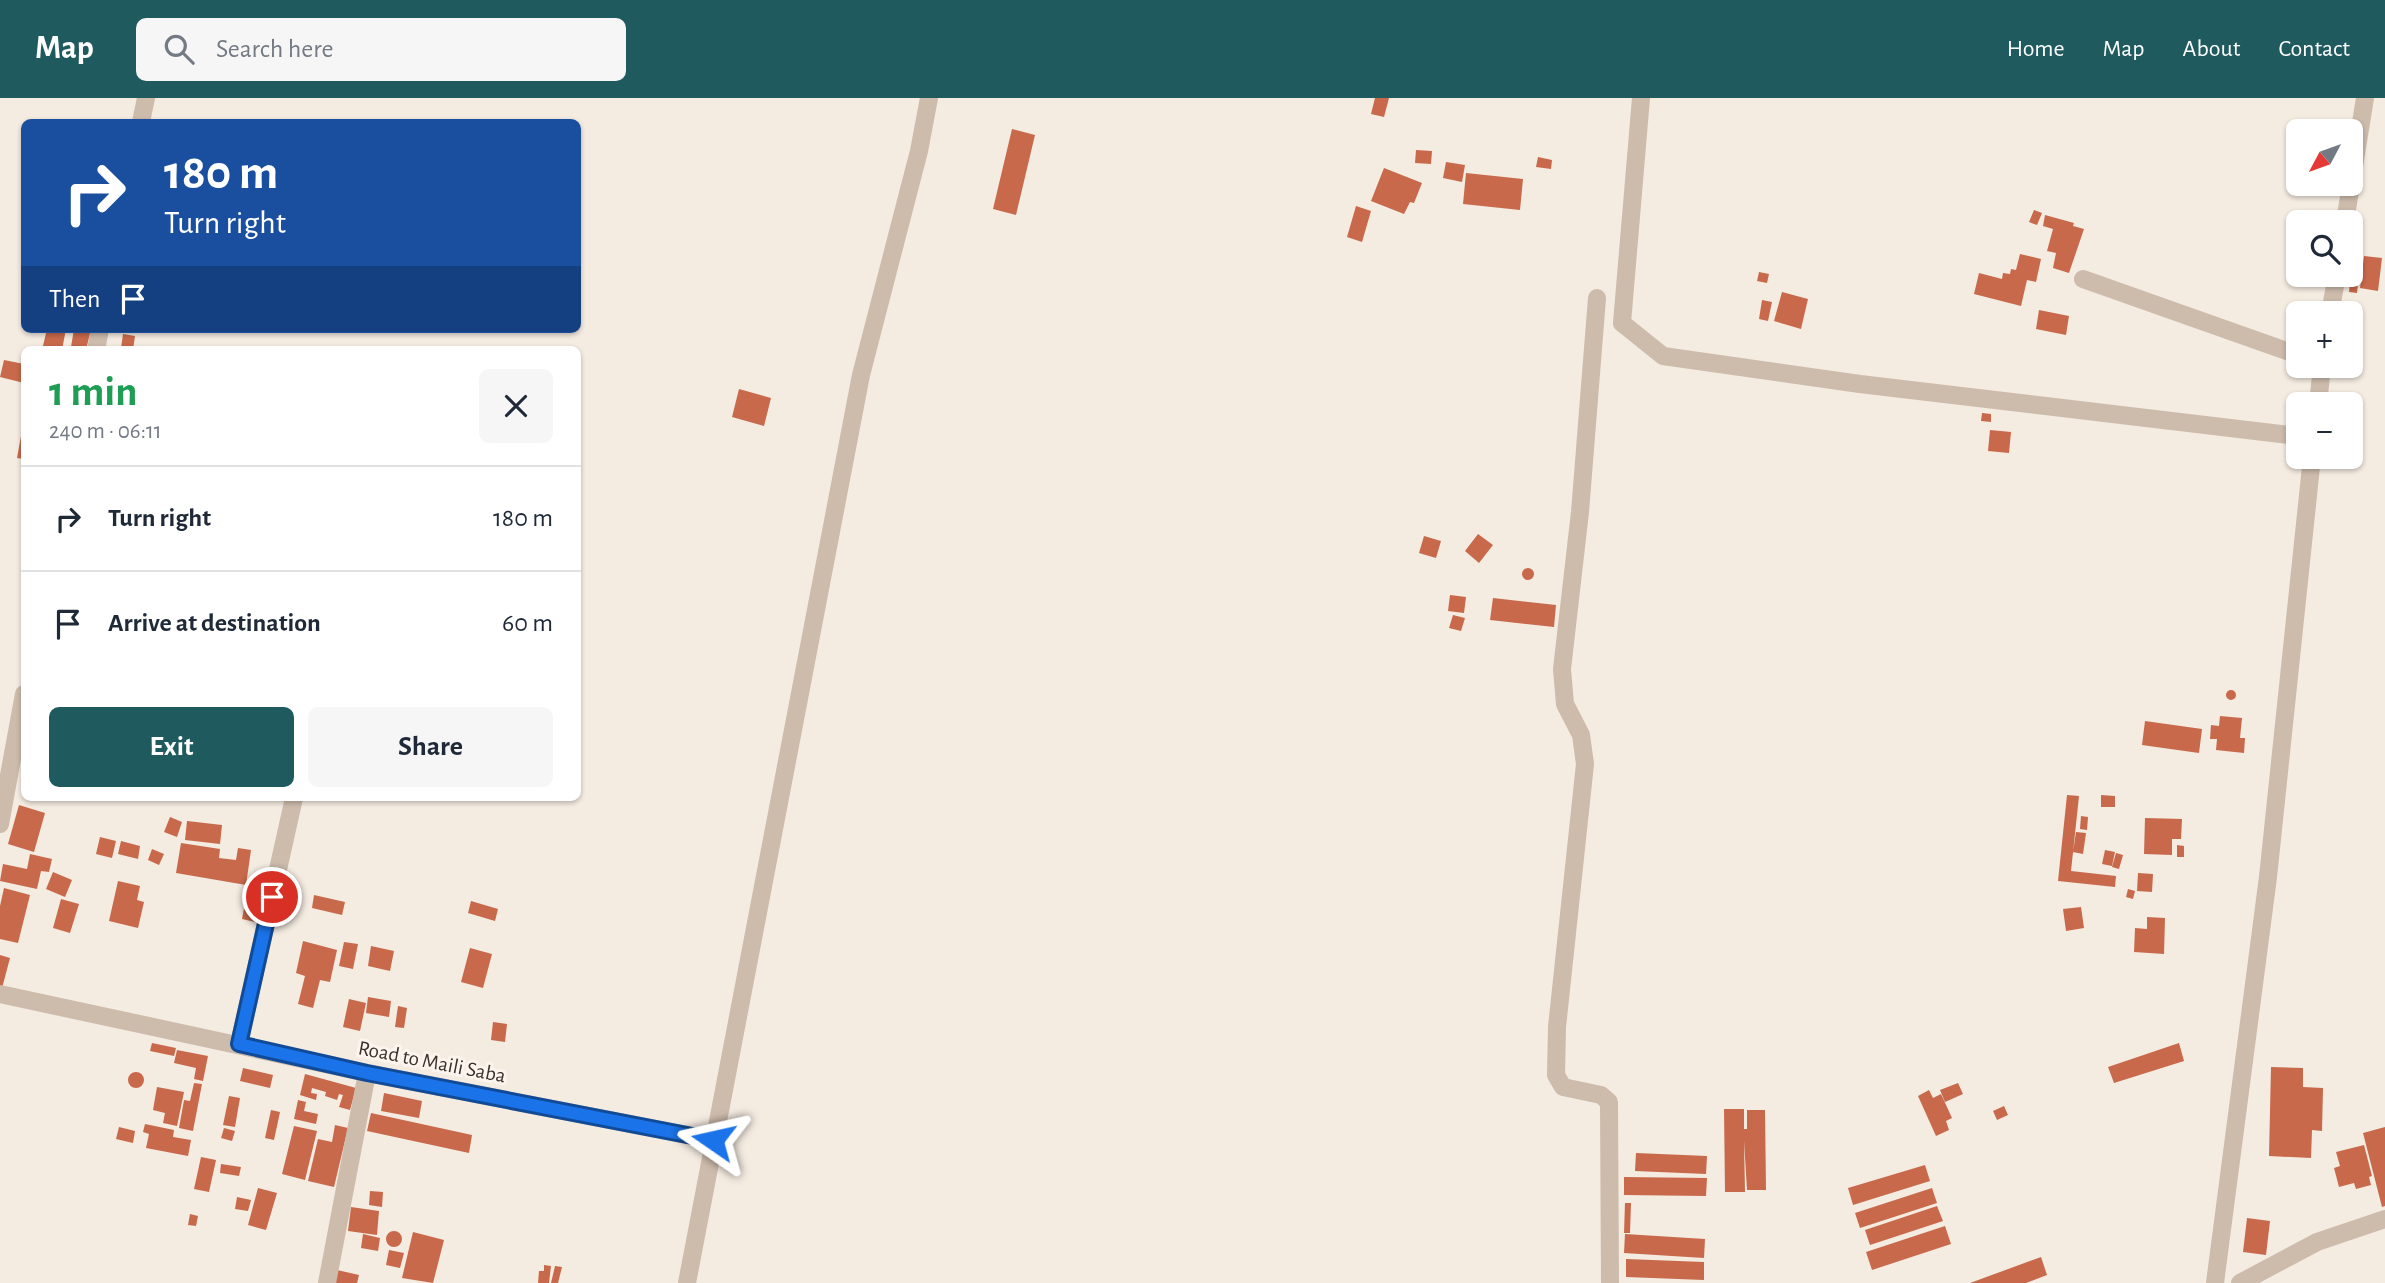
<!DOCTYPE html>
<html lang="en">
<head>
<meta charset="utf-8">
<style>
	:root { --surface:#fff; --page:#f6f6f7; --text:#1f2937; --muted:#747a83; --line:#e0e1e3; --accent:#1f5a5e }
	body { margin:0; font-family:"Alegreya Sans",sans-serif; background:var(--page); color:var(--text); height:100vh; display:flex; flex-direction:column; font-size:26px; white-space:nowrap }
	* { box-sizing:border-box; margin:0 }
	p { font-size:23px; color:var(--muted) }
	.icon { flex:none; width:38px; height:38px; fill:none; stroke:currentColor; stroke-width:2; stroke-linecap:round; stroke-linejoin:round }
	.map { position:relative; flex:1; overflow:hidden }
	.panel { position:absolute; left:21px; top:248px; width:560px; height:455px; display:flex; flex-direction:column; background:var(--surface); border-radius:10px; box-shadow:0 2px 5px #0004 }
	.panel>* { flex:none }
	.guide { position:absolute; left:21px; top:21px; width:560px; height:214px; border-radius:10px; box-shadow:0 2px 5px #0004; background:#1a4fa0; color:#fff; overflow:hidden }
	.needle { width:46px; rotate:229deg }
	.tools { position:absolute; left:2286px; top:21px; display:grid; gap:14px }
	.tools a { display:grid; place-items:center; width:77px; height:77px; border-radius:10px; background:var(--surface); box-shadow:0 2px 5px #0004; font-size:35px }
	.pin { position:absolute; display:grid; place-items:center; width:60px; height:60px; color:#fff; margin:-30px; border:4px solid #fff; border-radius:50%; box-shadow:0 2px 7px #0007 }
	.me { position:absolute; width:77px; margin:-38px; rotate:281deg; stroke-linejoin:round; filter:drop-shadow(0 0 5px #0008) }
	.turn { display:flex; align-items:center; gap:24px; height:147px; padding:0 28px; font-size:32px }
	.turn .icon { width:91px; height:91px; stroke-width:2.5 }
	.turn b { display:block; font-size:49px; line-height:60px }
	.then { display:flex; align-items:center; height:66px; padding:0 28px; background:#0003; gap:14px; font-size:26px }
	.round { display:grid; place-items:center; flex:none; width:74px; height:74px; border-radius:10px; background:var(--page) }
	.headline { display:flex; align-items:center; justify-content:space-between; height:119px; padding:0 28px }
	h1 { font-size:42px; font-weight:700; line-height:52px; color:#1e9e55 }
	.action { display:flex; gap:14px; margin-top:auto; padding:14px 28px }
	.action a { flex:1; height:80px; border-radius:10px; background:var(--accent); color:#fff; font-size:28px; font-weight:700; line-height:80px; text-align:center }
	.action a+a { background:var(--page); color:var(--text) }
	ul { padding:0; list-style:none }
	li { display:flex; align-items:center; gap:21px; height:105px; padding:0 28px; border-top:2px solid var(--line) }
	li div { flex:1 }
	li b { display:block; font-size:26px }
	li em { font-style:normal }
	header { display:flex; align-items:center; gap:42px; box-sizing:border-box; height:98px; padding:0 35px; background:var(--accent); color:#fff }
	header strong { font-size:33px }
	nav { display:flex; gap:38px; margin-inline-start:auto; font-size:24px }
	.search { width:490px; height:63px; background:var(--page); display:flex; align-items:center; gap:18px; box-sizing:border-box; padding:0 24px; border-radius:10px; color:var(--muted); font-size:26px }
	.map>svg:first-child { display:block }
</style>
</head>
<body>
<header>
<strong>Map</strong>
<div class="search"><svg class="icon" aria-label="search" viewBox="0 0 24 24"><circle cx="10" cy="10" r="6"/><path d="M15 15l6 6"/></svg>Search here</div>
<nav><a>Home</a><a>Map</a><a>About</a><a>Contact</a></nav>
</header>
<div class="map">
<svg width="2385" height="1185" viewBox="0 0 2385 1185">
	<rect width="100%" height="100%" fill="#f4ebe1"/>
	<path fill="#c8694b" d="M1375 0H1389L1384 19 1371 16Z
		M1012 31 1035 37 1016 117 993 111Z
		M1416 52 1432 53 1431 66 1415 65Z
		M1538 59 1552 62 1551 71 1536 69Z
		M1446 64 1465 67 1462 84 1443 80Z
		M1384 70 1422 85 1414 105 1410 104 1404 116 1371 103Z
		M1466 75 1523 81 1520 112 1463 106Z
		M1356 108 1371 113 1362 144 1347 139Z
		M2034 112 2042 115 2037 127 2029 124Z
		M2045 117 2074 125 2073 128 2084 131 2069 175 2053 170 2056 155 2047 153 2053 131 2043 128Z
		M2020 156 2041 161 2036 184 2027 182 2021 208 1974 196 1979 175 2002 181 2003 175 2010 176 2011 171 2016 172Z
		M2353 156 2361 157 2357 195 2349 194Z
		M2364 158 2382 160 2378 193 2360 190Z
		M1759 174 1769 176 1767 185 1757 183Z
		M1782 194 1808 201 1801 231 1774 223Z
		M1762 202 1772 204 1768 223 1759 221Z
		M2039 212 2069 218 2066 237 2036 231Z
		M47 231H66L62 252H42Z
		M74 231H91L86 252 71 249Z
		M123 236 135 238 133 252 121 250Z
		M4 262 24 266V285L0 279Z
		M739 291 771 300 764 328 732 319Z
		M1982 315 1991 316V324L1981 323Z
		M23 327H24V361L17 360Z
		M1990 332 2011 334 2009 355 1988 353Z
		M1478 436 1493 447 1479 465 1465 453Z
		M1424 438 1441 443 1436 460 1419 455Z
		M1522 476a6 6 0 1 1 12 0a6 6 0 1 1-12 0Z
		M1450 497 1466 499 1464 515 1448 513Z
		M1493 500 1556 507 1554 529 1490 522Z
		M1453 517 1465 520 1461 533 1449 530Z
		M2226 597a5 5 0 1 1 10 0a5 5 0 1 1-10 0Z
		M2220 618 2242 620 2240 640H2245L2244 655 2216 652 2217 641H2210L2211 627 2219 628Z
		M2145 623 2202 631 2199 655 2142 647Z
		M2067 697 2079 698 2071 773 2116 778 2115 789 2058 783Z
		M2101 697 2115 698V709H2101Z
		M19 707 45 715 34 754 8 746Z
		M2081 718 2088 719 2087 732 2080 731Z
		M170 719 182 724 177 739 164 734Z
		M2145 720 2182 721 2181 741H2172V757L2144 756Z
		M187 723 222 727 220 746 185 742Z
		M2076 734 2086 735 2083 756 2073 754Z
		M100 739 116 743 112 760 96 756Z
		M121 743 140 748 138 761 118 756Z
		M181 745 220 751 219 760 236 762 238 750 251 752 246 787 176 775Z
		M2177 747 2184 748V759H2177Z
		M152 751 164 756 159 767 148 762Z
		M2105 752 2115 754 2112 768 2102 766Z
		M2116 755 2123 757 2119 771 2112 769Z
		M30 756 52 761 49 774 41 773 37 791 0 783 3 766 27 771Z
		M53 774 72 782 65 799 46 791Z
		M2138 775 2153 776 2152 794 2137 793Z
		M118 783 140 788 137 802 144 804 138 830 109 823Z
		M4 790 30 797 18 845 0 841V808Z
		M2128 791 2135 793 2133 801 2126 799Z
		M247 794 260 797 255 824 242 821Z
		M314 797 345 804 342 817 312 810Z
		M61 801 79 806 70 835 53 830Z
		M471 803 498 811 495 823 468 815Z
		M2081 809 2084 830 2066 833 2063 811Z
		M2147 819 2165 820 2164 856 2134 854 2135 830 2147 831Z
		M303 843 337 852 330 884 320 882 313 910 298 906 305 878 296 875Z
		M344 844 358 846 353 871 339 868Z
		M371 848 394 853 390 873 368 868Z
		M470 850 492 856 483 890 461 884Z
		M0 857 10 860 1 894H0Z
		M368 899 391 903 389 919 366 915Z
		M349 901 366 905 360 933 343 929Z
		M398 908 407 910 404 930 395 929Z
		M493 924 507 926 505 944 491 942Z
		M152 945 176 950 174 958 150 953Z
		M2179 945 2184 963 2114 985 2108 969Z
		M177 952 208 958 203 983 194 981 196 970 174 965Z
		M2271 969 2303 970V989L2323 990 2322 1033 2312 1032 2311 1060 2269 1058Z
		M243 970 273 977 270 990 240 983Z
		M128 982a8 8 0 1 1 16 0a8 8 0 1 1-16 0Z
		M305 976 356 990 350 1012 339 1009 343 997 339 996 337 1002 325 998 326 994 312 990 311 995 317 996 316 1002 300 997Z
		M194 985 202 986 193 1033 179 1030 184 1002 190 1003Z
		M1958 985 1963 996 1945 1004 1940 992Z
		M157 989 184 994 177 1028 163 1025 165 1015 153 1012Z
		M1929 992 1933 1000 1941 996 1952 1020 1946 1023 1949 1032 1936 1038 1918 998Z
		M384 995 422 1003 419 1020 381 1013Z
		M229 998 240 1000 235 1029 223 1027Z
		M298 1002 306 1004 304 1013 318 1016 316 1026 294 1021Z
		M2004 1008 2008 1017 1997 1022 1993 1013Z
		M1724 1011H1744V1031H1747V1012H1765L1766 1092H1747L1744 1042 1745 1094H1725Z
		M271 1012 280 1014 274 1042 265 1040Z
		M371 1015 472 1037 469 1055 367 1033Z
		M145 1026 174 1032 173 1039 191 1042 188 1058 146 1050 149 1036 143 1034Z
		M335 1027 348 1030 334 1089 308 1083 318 1041 332 1044Z
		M294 1028 317 1033 305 1082 282 1076Z
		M119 1029 135 1033 133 1045 116 1041Z
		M2385 1029V1108L2382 1109 2363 1035Z
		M224 1030 235 1033 232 1043 221 1040Z
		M2364 1047 2372 1078 2369 1079 2371 1087 2356 1091 2354 1085 2339 1089 2334 1070 2340 1068 2336 1054Z
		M1636 1055 1707 1058 1706 1076 1635 1073Z
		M201 1059 216 1062 209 1094 194 1091Z
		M221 1066 241 1069 239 1078 220 1075Z
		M1925 1067 1930 1083 1853 1107 1848 1090Z
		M1624 1079 1707 1080 1706 1098 1624 1097Z
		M258 1090 277 1095 266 1132 248 1127Z
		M1932 1090 1937 1105 1860 1130 1855 1115Z
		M370 1093 383 1094 382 1109 369 1107Z
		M237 1099 251 1102 248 1113 235 1111Z
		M1625 1105H1631L1630 1135H1624Z
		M1937 1108 1943 1123 1870 1147 1865 1132Z
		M351 1109 379 1113 377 1137 348 1133Z
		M190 1116 198 1118 196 1128 188 1127Z
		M2247 1120 2270 1123 2266 1157 2243 1154Z
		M1945 1128 1951 1146 1872 1172 1866 1154Z
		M386 1141a8 8 0 1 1 16 0a8 8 0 1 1-16 0Z
		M413 1134 444 1142 433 1185 402 1180Z
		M363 1136 380 1140 378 1153 361 1150Z
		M1625 1136 1705 1141 1704 1160 1624 1155Z
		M389 1152 404 1155 400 1170 386 1167Z
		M2041 1159 2047 1177 2026 1185H1970Z
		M1626 1161 1704 1164V1182L1626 1179Z
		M544 1167 551 1168 549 1185H538L539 1173H544Z
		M555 1168 562 1169 558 1185H551Z
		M337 1172 359 1177 357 1185H334Z"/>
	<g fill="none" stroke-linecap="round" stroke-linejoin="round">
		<path stroke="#cdbbac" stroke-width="18" d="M1641 0 1622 225 1663 258 1860 286 2298 338
			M141 24 146 0
			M2345 124 2365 0
			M2083 181 2298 257
			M1597 200 1580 414 1562 571 1565 606 1581 637 1585 666 1557 929 1556 977 1563 989 1601 997 1609 1004 1610 1185
			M2330 215 2337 177
			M96 252 100 231
			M2318 306 2322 268
			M0 726 24 596
			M0 896 367 975 713 1042
			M239 946 294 700
			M327 1185 367 975
			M687 1185 861 277 919 53 929 0
			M2215 1185 2268 779 2312 359
			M2240 1185 2317 1144 2385 1121"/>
	</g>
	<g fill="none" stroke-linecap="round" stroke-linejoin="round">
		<g stroke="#114b97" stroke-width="18">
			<path id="route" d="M272 799 239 946 367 975 713 1042"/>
		</g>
		<use href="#route" stroke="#1a73e8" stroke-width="12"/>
	</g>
	<g text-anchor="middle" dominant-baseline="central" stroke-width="6" stroke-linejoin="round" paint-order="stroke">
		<g font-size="21" fill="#3b302b" stroke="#fbf5ee">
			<text transform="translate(432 964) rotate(11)">Road to Maili Saba</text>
		</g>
	</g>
</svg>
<div class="tools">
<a><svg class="needle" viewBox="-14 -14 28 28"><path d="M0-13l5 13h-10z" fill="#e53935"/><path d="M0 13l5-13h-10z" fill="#747a83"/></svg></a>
<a><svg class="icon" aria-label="search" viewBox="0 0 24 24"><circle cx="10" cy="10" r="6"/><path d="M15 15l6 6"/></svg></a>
<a>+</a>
<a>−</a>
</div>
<div class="pin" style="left:272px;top:799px;background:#d93025"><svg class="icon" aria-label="arrive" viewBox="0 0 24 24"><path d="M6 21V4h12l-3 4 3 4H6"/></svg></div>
<svg class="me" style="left:713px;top:1042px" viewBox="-20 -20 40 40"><path d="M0-17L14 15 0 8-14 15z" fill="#1a73e8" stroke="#fff" stroke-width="4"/></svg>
<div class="guide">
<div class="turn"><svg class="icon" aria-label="right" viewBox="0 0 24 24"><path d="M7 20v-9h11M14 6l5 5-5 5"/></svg><div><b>180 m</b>Turn right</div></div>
<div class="then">Then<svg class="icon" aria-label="arrive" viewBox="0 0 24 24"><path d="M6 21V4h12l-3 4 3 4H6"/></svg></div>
</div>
<section class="panel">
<div class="headline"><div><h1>1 min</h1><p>240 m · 06:11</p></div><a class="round"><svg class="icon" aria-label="close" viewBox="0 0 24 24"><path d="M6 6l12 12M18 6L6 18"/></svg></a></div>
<ul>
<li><svg class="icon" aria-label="right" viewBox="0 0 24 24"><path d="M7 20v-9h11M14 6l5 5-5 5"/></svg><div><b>Turn right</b></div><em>180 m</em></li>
<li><svg class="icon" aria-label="arrive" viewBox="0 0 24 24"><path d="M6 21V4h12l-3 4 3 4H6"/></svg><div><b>Arrive at destination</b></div><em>60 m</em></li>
</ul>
<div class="action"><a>Exit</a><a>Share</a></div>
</section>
</div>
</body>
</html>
